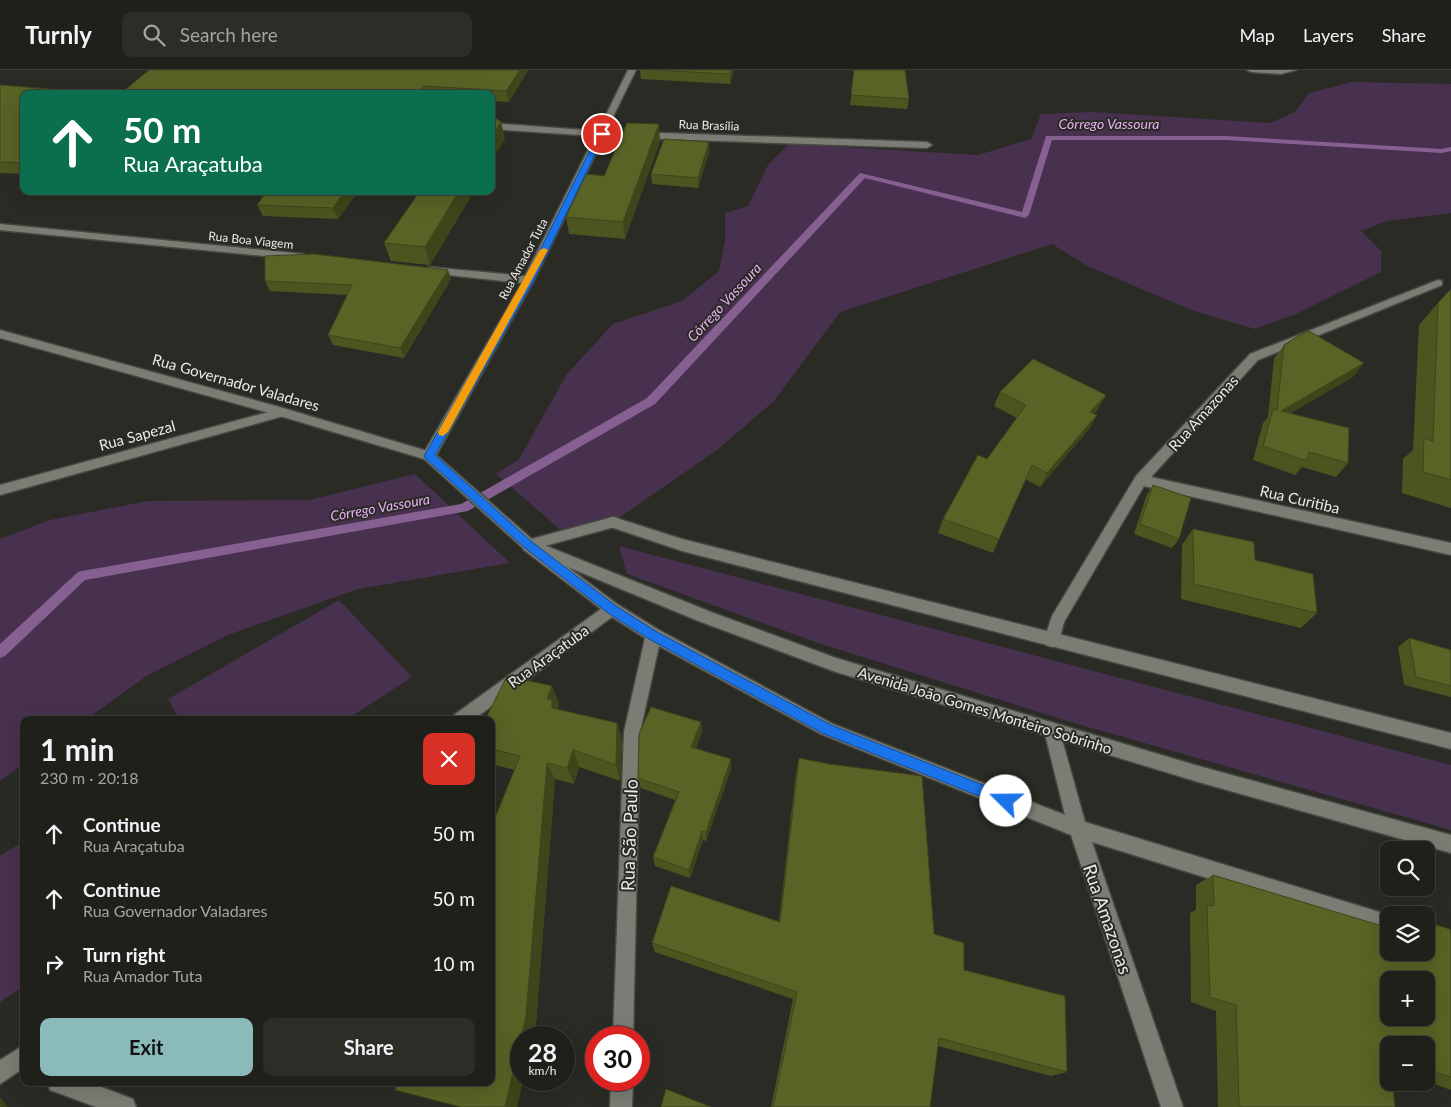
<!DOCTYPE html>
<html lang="en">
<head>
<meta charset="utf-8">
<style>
	:root { --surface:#20201b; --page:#2d2d28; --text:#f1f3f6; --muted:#a2a3a3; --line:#3d3e3a; --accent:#8bbbb9 }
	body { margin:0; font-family:Lato,sans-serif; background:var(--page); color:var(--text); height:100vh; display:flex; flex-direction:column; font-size:19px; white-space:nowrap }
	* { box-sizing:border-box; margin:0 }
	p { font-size:16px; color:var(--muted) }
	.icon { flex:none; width:28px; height:28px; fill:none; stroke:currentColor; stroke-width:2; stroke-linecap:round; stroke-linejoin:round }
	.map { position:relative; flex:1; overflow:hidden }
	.side { position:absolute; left:20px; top:646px; width:475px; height:370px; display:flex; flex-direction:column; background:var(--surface); border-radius:10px; box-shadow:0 5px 20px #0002,0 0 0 1px var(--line) }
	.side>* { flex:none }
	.hud { position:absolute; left:20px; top:20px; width:475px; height:105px; border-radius:10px; box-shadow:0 5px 20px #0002,0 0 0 1px var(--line); background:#0b6e4f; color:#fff; overflow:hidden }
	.buttons { position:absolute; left:1380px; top:771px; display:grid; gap:10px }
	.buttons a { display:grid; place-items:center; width:55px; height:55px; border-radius:10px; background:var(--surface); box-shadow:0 5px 20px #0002,0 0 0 1px var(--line); font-size:25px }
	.speed { position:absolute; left:510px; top:956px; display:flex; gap:10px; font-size:25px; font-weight:700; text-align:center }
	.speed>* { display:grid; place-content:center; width:65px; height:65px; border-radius:50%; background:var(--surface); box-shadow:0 5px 20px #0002,0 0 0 1px var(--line); line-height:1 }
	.speed small { font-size:12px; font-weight:400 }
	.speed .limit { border:8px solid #d22; background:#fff; color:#111 }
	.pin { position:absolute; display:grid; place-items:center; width:42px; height:42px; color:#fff; margin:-21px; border:2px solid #fff; border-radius:50%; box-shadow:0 1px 5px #0007 }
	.me { position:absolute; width:55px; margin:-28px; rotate:292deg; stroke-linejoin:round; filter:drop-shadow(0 0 4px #0008) }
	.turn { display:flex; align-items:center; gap:18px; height:105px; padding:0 20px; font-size:22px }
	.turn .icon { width:65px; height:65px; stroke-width:2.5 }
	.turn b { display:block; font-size:35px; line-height:42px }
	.round { display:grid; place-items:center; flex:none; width:52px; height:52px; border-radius:10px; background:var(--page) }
	.headline { display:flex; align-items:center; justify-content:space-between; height:85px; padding:0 20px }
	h1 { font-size:30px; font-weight:700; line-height:38px }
	.button { display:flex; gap:10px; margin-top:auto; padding:10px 20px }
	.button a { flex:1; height:58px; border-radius:10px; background:var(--accent); color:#111; font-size:20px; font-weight:700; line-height:58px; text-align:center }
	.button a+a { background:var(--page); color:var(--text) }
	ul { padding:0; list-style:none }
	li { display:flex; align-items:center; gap:15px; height:65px; padding:0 20px }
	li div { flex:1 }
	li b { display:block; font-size:19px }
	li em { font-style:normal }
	header { display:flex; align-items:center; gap:30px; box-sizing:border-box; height:70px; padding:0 25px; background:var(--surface); border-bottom:1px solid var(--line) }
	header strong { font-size:24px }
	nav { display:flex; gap:28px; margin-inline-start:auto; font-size:18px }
	.search { width:350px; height:45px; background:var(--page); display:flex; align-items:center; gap:12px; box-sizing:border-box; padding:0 18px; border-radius:10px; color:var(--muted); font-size:19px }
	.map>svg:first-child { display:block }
</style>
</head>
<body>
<header>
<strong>Turnly</strong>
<div class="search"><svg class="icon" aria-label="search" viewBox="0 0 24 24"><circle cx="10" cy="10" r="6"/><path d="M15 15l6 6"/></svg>Search here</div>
<nav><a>Map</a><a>Layers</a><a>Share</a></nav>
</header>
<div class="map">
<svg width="1451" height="1037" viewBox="0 0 1451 1037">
	<rect width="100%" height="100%" fill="#2a2b24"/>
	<path fill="#48314f" d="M1352 12 1451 14V143L1387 151 1361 161 1381 181V202L1296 244 1255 259 1194 241 1087 196 1052 174 840 242 774 331 717 380 613 452 569 467 496 404 519 389 567 304 613 254 682 231 719 201 725 171V143L748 136 768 95 789 74 978 85 1031 69 1041 44 1093 42 1270 53 1295 42 1309 23Z
		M415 404 510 493 358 519 228 565 148 605 85 650H24V694L0 711V469L50 450 148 431 309 430Z
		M619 476 1451 695V760L1074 653 818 573 627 504Z
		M339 530 412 607 346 650H180L168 629Z
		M24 771V916L0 932V786Z"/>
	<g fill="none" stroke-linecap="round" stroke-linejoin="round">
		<path fill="#876092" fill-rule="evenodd" d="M1046 66H1226L1442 79 1451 77V81L1442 83 1226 70H1052L1029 145 1025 148 865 108 655 334 468 441 85 510 5 586 0 588V574L78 502 82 501 461 434 647 328 860 103 1022 142Z"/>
		<g stroke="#464841" stroke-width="3">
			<path id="street" d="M628 0H636L606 61 927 72 932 75 927 78 604 67 534 210 434 389H424L422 386 522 213 429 203 424 200 429 197 525 206 595 66 491 59V53L598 61Z
				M1247 0H1296L1281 4 1251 2Z
				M0 154 304 184 309 187 304 190 0 160Z
				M1438 210 1442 211V215L1258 290 1151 407 1451 473V485L1144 416 1064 552 1058 575 1052 577 1046 575 1044 570 1052 546 1136 406 1250 284Z
				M283 338 289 342 287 345 0 425V415Z
				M613 447 618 448 620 452 618 456 541 477 617 534 659 560 833 654 1065 745 1044 660 1046 655 1052 652 1058 655 1085 752 1389 845V865L1092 772 1183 1037H1161L1071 765 821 664 659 576 640 662 633 968H613L624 662 645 568 612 547 473 650H452L454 645 601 539 524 480 522 476 524 471Z
				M24 975V998L0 1014V990Z
				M611 1010H633L632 1037H610Z
				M47 1012H88L133 1029 136 1037H96L50 1020Z"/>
		</g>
		<g stroke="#464841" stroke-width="3">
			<path id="secondary" d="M0 260 283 338 434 383 534 471 711 542 836 588 1195 695 1451 765V783L1195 711 836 602 701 552 524 479 424 389 280 346 0 268Z
				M613 447 682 469 1451 663V679L682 481 608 456 606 452 608 448Z"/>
		</g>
		<use href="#street" fill="#7b7d74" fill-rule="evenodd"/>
		<use href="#secondary" fill="#7b7d74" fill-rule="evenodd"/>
	</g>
	<path fill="#4c5520" d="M528 0 509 32 491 31V24H120Z
		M640 0H734L730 14 641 9Z
		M854 0 909 29 907 39 850 35Z
		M0 15 24 24V104L0 103Z
		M660 71 625 169 569 164 566 147 604 106Z
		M709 82 698 118 652 114 651 104Z
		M267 121H358L338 149 263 146 257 135Z
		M420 121H474L430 195 391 191 384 173Z
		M451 209 404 288 333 275 328 265 347 225 270 221 265 211Z
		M1451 219V438L1402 423 1403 389 1413 380 1419 255 1438 233Z
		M1284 275 1353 307 1290 343 1348 393 1336 407 1302 397 1295 405 1253 390 1263 353 1268 347 1274 289Z
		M1000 322 1106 325 1098 339 1094 344 1097 345 1089 359 1040 417 1025 409 993 483 938 463 943 449 1017 348 994 336Z
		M1153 415 1179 469 1172 478 1134 464 1147 424Z
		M1193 459 1255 490 1317 543 1301 558 1181 529 1182 475Z
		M1409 568 1451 580V627L1404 615 1398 577Z
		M552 616 559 634 557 639 617 653 622 670 620 711 579 697 574 714 555 709 536 953 517 1037H461L491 1012 515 700 491 694V650Z
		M701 652 702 663 696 678 731 699 706 771 703 770 690 808 655 796 653 787 675 730 641 718 638 708Z
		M799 688 934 864 964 900 1067 1002 1051 1006 938 976 930 1037H771L793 929 655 882 652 873 779 851 796 703Z
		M1213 805 1426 882V853H1429L1451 865V1020L1426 1011V975H1389L1395 1037H1218L1216 941 1191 932 1190 843 1196 840V815Z"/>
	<path fill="#3e451a" d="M520 0H528L509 32 506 21Z
		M731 0H734L730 14V4Z
		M424 16 427 24H419Z
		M501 52 505 69 491 92V68Z
		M659 54 660 71 625 169 623 152Z
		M709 72V82L698 118V108Z
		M345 121H358L338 149 333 138Z
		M459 121H474L430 195 425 177Z
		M448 200 451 209 404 288 400 278Z
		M1364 293 1353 307 1270 355 1281 341Z
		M1106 325 1098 339 1083 356 1090 342Z
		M1097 345 1089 359 1040 417 1047 403Z
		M552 616 559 634 557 641 559 656 547 629Z
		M701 652 702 663 692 687 691 677Z
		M617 653 622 670 620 711 616 695Z
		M573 680 579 697 574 714 567 698Z
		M731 689V699L706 771V762Z
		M547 693 555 709 536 953 533 968H521Z
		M702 761 703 770 690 808 689 800Z
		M521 968V1010H523L517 1037H505Z
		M0 1027 8 1037H0Z"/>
	<path fill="#586325" stroke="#3e451a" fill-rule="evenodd" d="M149 0H520L506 21 424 16 419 24H120Z
		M653 0H731L730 4Z
		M854 0H905L909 29 851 25Z
		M0 15 114 24H24V93L0 92Z
		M491 45 501 52 491 68Z
		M627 53 659 54 623 152 566 147 586 104 604 106Z
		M664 69 709 72 698 108 651 104Z
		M267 121H345L333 138 257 135Z
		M420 121H459L425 177 384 173Z
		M314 184 448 200 400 278 328 265 352 215 265 211V186Z
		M1451 219V410L1423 402 1424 368 1433 371 1438 233Z
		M1309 261 1364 293 1281 341 1349 358 1348 393 1309 382 1307 391 1263 376 1273 339 1277 340 1284 275 1298 266Z
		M1033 289 1106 325 1090 342 1097 345 1047 403 1032 395 999 469 943 449 978 385 987 389 1026 335 1000 322Z
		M1153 415 1191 428 1179 469 1140 454Z
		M1193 459 1254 472 1255 490 1313 504 1317 543 1194 514Z
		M1409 568 1451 580V616L1416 607Z
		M507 606 552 616 547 629 552 630V638L617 653 616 695 573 680 567 698 547 693 526 946 505 1037H461L395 1020 398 1012H491V758L520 686 491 679V650H485Z
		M651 637 701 652 691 677 731 689 706 762 702 761 689 800 653 787 679 722 638 708 639 664Z
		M799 688 829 694 922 706 934 864 964 873V900L1065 926 1067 1002 939 968 930 1037H773L797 922 652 873 671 816 780 852Z
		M1213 805 1389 858V882H1426V869L1431 870 1429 853 1450 859 1451 865V1007L1426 999V975H1389V1012H1392L1395 1037H1241L1239 1036 1236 935 1210 927 1207 835 1214 836ZM1389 910H1426V948H1389Z
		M666 1019 711 1037H661Z"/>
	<path fill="#1a73e8" stroke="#114b97" d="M602 62 605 64 534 210 435 385 532 472 616 536 657 562 831 655 1011 726 1013 731 1011 735 1006 737 822 663 649 569 608 543 525 478 426 389 424 386 525 210 598 64Z"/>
	<path fill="#f59e0b" d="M544 178 548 180 448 362 443 366 439 365 438 362 540 180Z"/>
	<g text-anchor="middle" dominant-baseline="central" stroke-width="4" stroke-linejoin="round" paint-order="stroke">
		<g font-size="12" fill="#eaebe6" stroke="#2a2b24">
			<text transform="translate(709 55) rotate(2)">Rua Brasília</text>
			<text transform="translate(251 170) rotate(6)">Rua Boa Viagem</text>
			<text transform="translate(523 189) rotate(-62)">Rua Amador Tuta</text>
		</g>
		<g font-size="14" font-style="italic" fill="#e8aef7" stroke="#2a2b24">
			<text x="1109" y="53">Córrego Vassoura</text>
			<text transform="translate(724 232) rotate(-47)">Córrego Vassoura</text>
			<text transform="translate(380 437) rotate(-10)">Córrego Vassoura</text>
		</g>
		<g font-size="15" fill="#eaebe6" stroke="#2a2b24">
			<text transform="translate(236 312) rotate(16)">Rua Governador Valadares</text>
			<text transform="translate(1203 343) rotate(-48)">Rua Amazonas</text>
			<text transform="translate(137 365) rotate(-15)">Rua Sapezal</text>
			<text transform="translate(1300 429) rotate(13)">Rua Curitiba</text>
			<text transform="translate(548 586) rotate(-36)">Rua Araçatuba</text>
			<text transform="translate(985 640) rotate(17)">Avenida João Gomes Monteiro Sobrinho</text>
		</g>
		<g font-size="18" fill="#eaebe6" stroke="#2a2b24">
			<text transform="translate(629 765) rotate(-88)">Rua São Paulo</text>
			<text transform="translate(1108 849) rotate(71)">Rua Amazonas</text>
		</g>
	</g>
</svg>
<div class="buttons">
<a><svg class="icon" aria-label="search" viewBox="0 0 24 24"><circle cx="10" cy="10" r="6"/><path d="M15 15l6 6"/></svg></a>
<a><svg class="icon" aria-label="layers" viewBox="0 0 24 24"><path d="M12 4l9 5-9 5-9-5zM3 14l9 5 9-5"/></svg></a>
<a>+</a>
<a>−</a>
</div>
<div class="speed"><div>28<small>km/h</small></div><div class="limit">30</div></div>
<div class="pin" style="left:602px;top:64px;background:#d93025"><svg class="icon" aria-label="arrive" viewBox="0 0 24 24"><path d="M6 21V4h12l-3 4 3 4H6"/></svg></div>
<svg class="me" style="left:1006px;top:731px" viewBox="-20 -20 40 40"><circle r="19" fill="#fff"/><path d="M0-13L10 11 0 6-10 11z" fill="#1a73e8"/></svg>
<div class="hud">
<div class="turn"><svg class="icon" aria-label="ahead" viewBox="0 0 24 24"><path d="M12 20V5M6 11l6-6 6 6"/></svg><div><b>50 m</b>Rua Araçatuba</div></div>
</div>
<section class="side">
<div class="headline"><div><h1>1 min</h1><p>230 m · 20:18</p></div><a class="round" style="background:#d93025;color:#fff"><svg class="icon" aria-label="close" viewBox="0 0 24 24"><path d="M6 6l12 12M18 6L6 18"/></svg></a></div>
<ul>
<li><svg class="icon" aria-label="ahead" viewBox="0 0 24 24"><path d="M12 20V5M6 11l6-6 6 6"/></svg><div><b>Continue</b><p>Rua Araçatuba</p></div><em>50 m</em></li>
<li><svg class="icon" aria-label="ahead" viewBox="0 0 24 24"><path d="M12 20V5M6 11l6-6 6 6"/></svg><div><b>Continue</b><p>Rua Governador Valadares</p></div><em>50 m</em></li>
<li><svg class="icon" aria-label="right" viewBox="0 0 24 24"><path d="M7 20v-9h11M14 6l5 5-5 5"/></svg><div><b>Turn right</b><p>Rua Amador Tuta</p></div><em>10 m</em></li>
</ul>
<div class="button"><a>Exit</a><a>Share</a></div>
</section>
</div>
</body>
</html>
